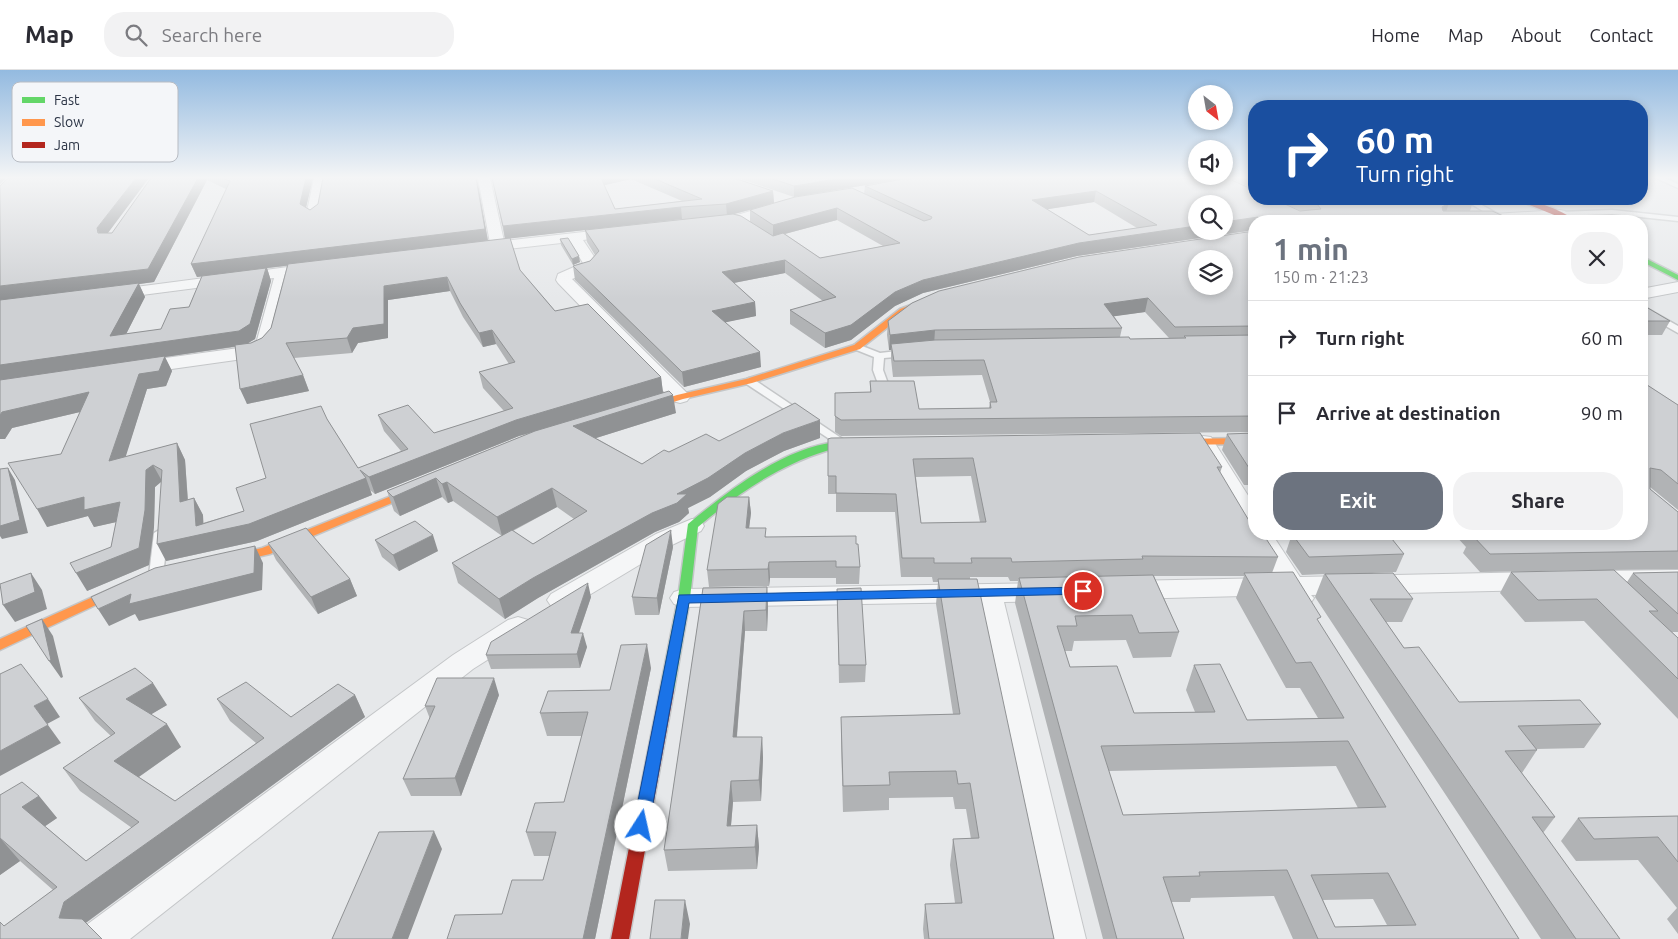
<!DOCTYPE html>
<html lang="en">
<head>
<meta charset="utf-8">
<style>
	:root { --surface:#fff; --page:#f2f2f3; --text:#2b2b33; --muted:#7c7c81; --line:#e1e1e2; --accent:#6c737f }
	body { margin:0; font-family:Ubuntu,sans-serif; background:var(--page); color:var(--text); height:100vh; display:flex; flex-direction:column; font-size:19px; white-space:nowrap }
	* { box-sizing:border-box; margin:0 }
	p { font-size:16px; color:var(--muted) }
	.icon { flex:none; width:28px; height:28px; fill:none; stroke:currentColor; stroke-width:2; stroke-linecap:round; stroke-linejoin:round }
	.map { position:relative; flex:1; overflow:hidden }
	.details { position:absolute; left:1248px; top:145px; width:400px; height:325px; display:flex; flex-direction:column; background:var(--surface); border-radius:20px; box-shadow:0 2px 8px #0003 }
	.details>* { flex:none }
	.hud { position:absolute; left:1248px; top:30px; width:400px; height:105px; border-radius:20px; box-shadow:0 2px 8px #0003; background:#1a4fa0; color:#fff; overflow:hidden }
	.needle { width:32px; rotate:149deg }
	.fabs { position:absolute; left:1188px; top:15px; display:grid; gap:10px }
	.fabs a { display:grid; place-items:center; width:45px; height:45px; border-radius:50%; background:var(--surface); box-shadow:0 2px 8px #0003; font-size:25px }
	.pin { position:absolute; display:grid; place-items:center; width:42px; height:42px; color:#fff; margin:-21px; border:2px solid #fff; border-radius:50%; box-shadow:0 1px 5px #0007 }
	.me { position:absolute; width:55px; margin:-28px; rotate:10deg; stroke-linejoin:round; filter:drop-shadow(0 0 4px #0008) }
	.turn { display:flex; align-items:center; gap:18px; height:105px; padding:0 25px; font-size:22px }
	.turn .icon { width:65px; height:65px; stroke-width:2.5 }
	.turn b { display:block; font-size:35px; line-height:42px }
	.round { display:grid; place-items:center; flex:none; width:52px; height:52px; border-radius:20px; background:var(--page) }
	.head { display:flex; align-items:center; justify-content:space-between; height:85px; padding:0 25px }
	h1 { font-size:30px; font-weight:700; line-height:38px; color:var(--accent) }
	.primary-button { display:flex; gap:10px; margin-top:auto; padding:10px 25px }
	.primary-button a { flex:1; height:58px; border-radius:20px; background:var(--accent); color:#fff; font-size:20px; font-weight:700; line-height:58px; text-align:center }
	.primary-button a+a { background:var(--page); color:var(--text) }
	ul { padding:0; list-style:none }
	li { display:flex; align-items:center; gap:15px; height:75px; padding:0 25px; border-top:1px solid var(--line) }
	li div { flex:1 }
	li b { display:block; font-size:19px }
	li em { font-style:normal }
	header { display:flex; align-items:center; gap:30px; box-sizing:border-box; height:70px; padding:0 25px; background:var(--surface); border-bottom:1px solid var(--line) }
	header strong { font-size:24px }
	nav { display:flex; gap:28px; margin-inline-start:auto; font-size:18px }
	.search { width:350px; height:45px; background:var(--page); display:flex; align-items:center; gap:12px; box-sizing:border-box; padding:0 18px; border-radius:20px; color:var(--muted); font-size:19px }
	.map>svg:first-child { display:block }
</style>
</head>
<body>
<header>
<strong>Map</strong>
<div class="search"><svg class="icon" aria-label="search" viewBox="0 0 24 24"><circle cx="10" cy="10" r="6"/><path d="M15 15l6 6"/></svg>Search here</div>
<nav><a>Home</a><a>Map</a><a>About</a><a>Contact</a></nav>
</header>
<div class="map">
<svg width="1678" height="869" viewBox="0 0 1678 869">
	<rect width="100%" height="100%" fill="#e6e8ea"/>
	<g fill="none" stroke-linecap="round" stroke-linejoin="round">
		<g stroke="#c4c6c8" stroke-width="3">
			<path id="lane" d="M1656 108H1664L1678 114V118Z
				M1463 129H1471L1505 148 1498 150Z
				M1612 140 1678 147V151L1612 144 1560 146 1556 144 1560 142Z
				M1641 235 1678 256V263L1641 242Z
				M857 274 880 283 906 280 911 283 906 286 884 288 883 300 890 319 889 321H881L880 319 873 300 874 287 854 279V275Z
				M749 308 753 309 853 376 847 379 843 378 745 313 744 311Z
				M161 459 168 463 163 505 161 508H151L149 505 154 463Z"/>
		</g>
		<g stroke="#c4c6c8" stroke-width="2">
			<path id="street" d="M314 108H326L320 146 313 150 306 146Z
				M478 108H490L504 171 619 158 624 159 626 162 624 165 583 170 599 194 591 202 572 209 687 323 690 327 687 331 680 333 673 331 558 213 556 210 558 204 583 193 570 172 481 182 476 181 474 178 476 175 490 173Z
				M781 132 788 136 786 139C770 144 716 166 705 152L707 149 727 148Z
				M1560 140 1565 141 1567 144 1565 147 1509 151H1438L1445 147Z
				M318 193 323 195 326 198 323 201 291 206 275 271 267 281 250 288 136 304 129 302 127 298 129 294 136 292 246 277 257 270 274 208 111 229 105 227 103 224 105 221Z
				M1678 212V222L1641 229V219Z
				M1203 366 1211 367 1254 435V464H1272L1300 507 1537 502 1546 505 1550 511 1546 517 1537 520 1311 525 1314 528 1310 534 1300 537 1290 534 1285 525 1128 529 1119 526 1115 520 1119 514 1128 511 1274 508 1248 464 1250 460 1245 459 1242 454 1192 372 1195 367Z
				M692 449 701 451 704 456 701 461 674 474 571 536 561 539 551 536 547 530 551 524 656 464Z
				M1678 500V518L1593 519 1584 516 1580 510 1584 504 1593 501Z
				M1049 513 1058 516 1062 522 1058 528 1049 531 1004 532 1086 869H1048L977 532 684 537 674 534 670 528 674 522 684 519Z
				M518 547 528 550 532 557 528 564 473 599 130 869H80L85 856 453 585 508 550Z"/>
		</g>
		<g stroke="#c4c6c8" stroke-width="3">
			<path id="fast" d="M1641 186 1678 205V210L1641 191Z
				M836 372 865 373 870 376C863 383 837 377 826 381 777 396 736 425 698 457L690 528 674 620 672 624 667 625 662 624 660 620 678 528 688 454C728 421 783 378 836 372Z"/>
		</g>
		<g stroke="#c4c6c8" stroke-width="3">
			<path id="slow" d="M919 232H922V236L906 243 860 279 752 313 683 329 638 343 633 340 635 338 677 325 746 309 854 275 900 239Z
				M1254 368V374L1168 375 1163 372 1168 369Z
				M426 412 430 413 431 415 430 417 270 484 223 495 217 491 219 488 262 478Z
				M128 511 132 512 134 515 132 518 0 580V569Z"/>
		</g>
		<g stroke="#c4c6c8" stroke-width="3">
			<path id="jam" d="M1515 129C1530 128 1564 141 1576 151H1569Z
				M667 615 672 616 674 620 629 869H611L660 620 662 616Z"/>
		</g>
		<use href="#lane" fill="#f5f6f7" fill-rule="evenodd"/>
		<use href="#street" fill="#f5f6f7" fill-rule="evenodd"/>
		<use href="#fast" fill="#63d668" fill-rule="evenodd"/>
		<use href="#slow" fill="#ff974d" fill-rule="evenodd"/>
		<use href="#jam" fill="#b3261e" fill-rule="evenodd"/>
	</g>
	<path fill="#b1b3b5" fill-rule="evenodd" d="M151 108H313L306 137 310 140 476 108 488 171 505 169 492 108H734L773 121 774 133 864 124 865 116 1227 108 1300 141H1301L1274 129H1466L1473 132 1470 141 1515 151H1254V160L1077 186 923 223 895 236 851 270 825 278 790 254V240L823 231 785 203 734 213 755 232 756 246 725 252 761 297 684 317 575 210 573 196 590 191 595 185 587 172 585 160 510 168 520 200 555 241 661 307 663 323 676 343 596 368 642 394 669 382 719 371 820 368 784 381 746 401 710 427 688 438 689 443 679 452 655 462 538 528 505 549 458 513 452 493 502 466 453 431 448 433 442 427 400 446 394 441 387 421 531 363 519 366 375 424 370 420 372 425 257 471 166 491 161 412 155 417 154 457 149 495 87 521 111 477 116 452 94 457 88 446 47 457 61 384 80 342 12 358 5 369H0V116L108 163H112ZM631 109 682 131 615 139 604 115ZM207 110 226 119 191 194 197 207 202 206 189 237 161 259 126 264 145 227 139 214 154 212ZM1094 132 1137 158 1089 165 1047 139ZM750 140V152L734 144ZM692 148 599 158 682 149ZM837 150 883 176 820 188 785 164ZM287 196 271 258 262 268 251 273H248L255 269 271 211 267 198ZM450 221 463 247 483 277 496 274 509 294 479 302 483 318 504 341 434 363 378 345 384 361 401 381 358 398 327 349 266 408 244 441 203 453V445L194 428 188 430 185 390 177 373 125 387 147 319 166 316 172 301 165 287 235 277 247 334 309 321 303 305 294 288 352 283 358 273 388 268V230ZM557 437 574 449 533 474 513 461Z
		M738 108H921L902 109 794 127Z
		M1229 108H1254V119Z
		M1254 161V362L841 366 835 362V323L870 322V311L919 339 989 338 990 332 982 305 893 307 891 289V280H889L887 265 888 251ZM1145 242 1169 268 1130 269 1120 267 1122 258 1114 246Z
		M560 169 580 192 573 195 561 175Z
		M1641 234 1670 251 1662 265H1641Z
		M1641 311 1678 335V440L1650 417V419L1678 442V499L1480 502 1463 483 1466 477 1454 464H1641Z
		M1254 363V415H1244L1222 380 1227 364Z
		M828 369 1222 397 1220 403 1254 464 1278 487 1272 503 1319 553 1519 869H1293L1274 826 1191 828 1190 832H1171L1184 869H1103L1015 533 1018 511H1010L1008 507H970V509L1054 869H924L923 859 925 834 955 833 950 795 953 769H971L966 739H955L953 727 889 728V740L843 742 841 672V647L953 644 936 534 938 512H933L932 507H901L895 442H836V424H828ZM971 406 980 452 921 453 916 407ZM1154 506H1244L1236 528 1286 618H1300L1318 648 1247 650 1194 595 1186 620 1195 642 1134 643 1070 597 1065 581H1072L1074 571 1126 570 1133 588 1171 587 1179 562ZM1336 696 1358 738 1123 745 1109 701ZM1373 829 1387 855 1335 857 1323 830Z
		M749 427 751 443 749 458 767 467 856 474 860 497 859 514H836V508H770L769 516 709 517 707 500Z
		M1292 464 1404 484 1396 502 1372 503 1413 529 1402 552H1386L1404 578 1459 632 1601 654 1584 678 1536 679 1537 680 1522 703 1555 747 1543 763 1620 869H1541L1315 527 1324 504 1302 505 1286 482Z
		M375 470 438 481 399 501 382 487Z
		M268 473 350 509 357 526 318 544 276 490Z
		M673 477 659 545H635L632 527Z
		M1511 502 1627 512 1633 503 1678 502V562H1672L1678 568V649L1584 551 1525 552 1500 523Z
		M767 517 768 537 767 561H745L737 667H762L763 688 761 731 733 732 731 756 757 755 759 777 757 799 668 801 664 780 703 518Z
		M837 519 866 595 865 612 839 613Z
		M591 527 579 563 587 577 580 598 491 599 486 585Z
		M651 598 595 869H447L502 844 543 810 550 786H534L526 762 564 732 582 666H547L540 643 610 620Z
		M355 625 365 647 86 853 4 856 53 820 20 791 0 805V725L39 726 57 748 45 756 86 791 132 758 80 721 63 698 111 666 95 651 79 628 167 635 151 644 181 677 139 707 175 731 256 673 230 651 217 629 291 647Z
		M499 625 461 726H411L403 709 430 649 425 636Z
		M1678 746V864L1667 849 1677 838 1638 790 1576 791 1561 771 1578 748Z"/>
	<path fill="#909294" d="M0 108H6L0 114Z
		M136 108H149L102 171 104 176 97 158Z
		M198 108H207V110L154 212 139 214 145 227 119 278 239 261 266 199 197 207 191 194 476 108H477L488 171 267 198 271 211 255 269 245 275 165 287 172 301 166 316 147 319 119 408 109 391 139 304 0 311V216L148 199Z
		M306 108H313L304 146 300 134Z
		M600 108H631V109L601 116Z
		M842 108H921L902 109 794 127V116Z
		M773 121 774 133 727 146 726 134Z
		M1096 121 1094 132 1030 142 1032 130Z
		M1449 133 1445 145 1437 149 1442 137Z
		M681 137 682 149 505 169 503 156Z
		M837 138V150L773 167V155Z
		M1258 147 1257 151H1254V160L1077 186 923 223 895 236 851 270 825 278V263L895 222 923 210 1079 173 1196 156V161H1224V152Z
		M579 186 580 192 573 195 572 189Z
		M785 190V203L723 215 722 202Z
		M447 207 450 221 388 230V268L358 273 352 283 347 268 353 258 384 216Z
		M1148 228 1145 242 1102 248 1104 234Z
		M755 232 756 246 713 255 712 241Z
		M492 260 496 274 483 277 479 263Z
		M935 260 934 275 891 274V280H889L890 265Z
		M760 282 761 297 684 317 682 302Z
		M303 305 309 321 247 334 240 319Z
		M661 307 663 323 519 366 375 424 369 407 516 350Z
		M89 322 97 338 12 358 5 369H0V345L2 342Z
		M673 325 676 343 577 374 573 356Z
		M820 350V368L784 381 746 401 710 427 688 438 689 443 679 452 655 462 538 528 505 549 499 529 533 508 652 443 677 424 745 383 783 363Z
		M177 373 185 390 189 449 180 432Z
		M153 395 162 411 155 417 154 457 149 495 87 521 76 503 139 478 146 400Z
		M8 398 15 410 28 463 2 469 0 466V456Z
		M366 408 372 425 257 471 166 491 157 474 196 456 194 428 203 445 204 463Z
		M436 408 442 427 400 446 393 427Z
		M447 412 453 431 448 433 442 414Z
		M552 418 557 437 502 466 497 447Z
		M84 427 120 432 130 449 94 457 88 446 47 457 37 439Z
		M749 427 751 443 747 474 746 458Z
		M671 460 673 477 659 545 657 528Z
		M433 465 438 481 399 501 393 485Z
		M255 476 263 493 262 520 139 551 135 544 109 556 98 539 131 524Z
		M769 492 770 508 769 516 768 499Z
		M31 503 42 520 47 539 15 552 3 535Z
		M350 509 357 526 318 544 311 527Z
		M588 513 591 527 574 577 571 563Z
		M767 517 768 537 767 561 766 540Z
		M744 541 745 561 735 688 733 667Z
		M42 549 53 566 63 607 61 608 49 591Z
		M583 563 587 577 580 598 577 584Z
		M647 574 651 598 595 869H583Z
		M494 608 499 625 461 726 455 708Z
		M153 613 167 635 140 651 126 629Z
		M355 625 365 647 84 854 59 848 64 832Z
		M48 629 60 647 47 654 34 636Z
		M167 654 181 677 130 713 114 691Z
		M48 655 61 673 0 706V681Z
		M762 667 763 688 761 731 759 710Z
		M731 711 733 732 729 777 727 756Z
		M39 726 57 748 41 759 22 737Z
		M757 755 759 777 757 799 755 777Z
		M434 761 442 779 408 869H392Z
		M0 768 20 791 0 805Z
		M685 830 690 854 688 869H681Z"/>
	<path fill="#ced0d3" stroke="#909294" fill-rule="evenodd" d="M8 108H136L97 158 98 163H112L151 108H198L148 199 0 216V116Z
		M222 108H306L300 134 310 140 318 134 323 108H476L485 159 191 194 230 111Z
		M492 108H601L615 139 702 129 653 108H734L773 121 726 134 681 137 503 156Z
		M770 108H842L794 116Z
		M923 108H1227L1254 120V129H1274L1300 141 1321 139 1317 134 1304 129H1466L1473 132 1449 133 1442 137 1443 141H1492L1515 151H1258V147L1224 152V134H1196V156L1079 173 923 210 895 222 851 255 825 263 790 240 836 227 785 190 722 202 755 232 712 241 760 282 682 302 573 196 590 191 599 181 585 160 733 144 741 146 773 166 783 163 820 188 900 173 837 138 773 155 750 140 795 127 852 118 924 151 931 149 932 147 865 116 903 109ZM1096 121 1157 155 1089 165 1032 130Z
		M1254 161V256L1175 257 1148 228 1104 234 1122 258 935 260 890 265 888 251 912 233 939 221 1079 187ZM1196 189H1224V216H1196Z
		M510 168 520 200 555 241 588 234 661 307 516 350 369 407 360 400 366 408 249 454 157 474 162 400 153 395 146 400 145 440 139 478 76 503 70 493 111 477 120 432 84 440V427L37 439 8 393 61 384 89 322 2 342 0 345V310L165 286 159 301 139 304 109 391 177 373 180 432 194 428 196 456 244 441 236 418 266 408 250 354 321 336 327 349 358 398 408 379 378 345 408 335 434 363 513 338 479 302 515 292 492 260 479 263 460 233 447 207 384 216V254L353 258 347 268 286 273 303 305 240 319 235 275 251 273 262 268 271 258 288 194Z
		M568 168 579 186 572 189 560 169Z
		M266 198 250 254 239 261 0 295V230L139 213 110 266 161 259 170 239 189 237 202 206Z
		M1641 234 1670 251H1641Z
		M1254 265V346L841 350 835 346V323L871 322 870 311H914L919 339 991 338 990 332H997L984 290 894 291 891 274 935 270 1129 267 1130 269 1186 268 1184 266Z
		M1641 311 1678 335V414L1661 400 1650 398V419L1678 442V481L1490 484 1472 465H1480L1479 464H1641Z
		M669 321 673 325 573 356 642 394 664 380 669 382 706 364 719 371 795 333 820 350 783 363 745 383 708 408 677 424H687L677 433 652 443 533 508 499 529 452 493 512 460 533 474 587 441 552 418 497 447 447 412 442 414 436 408 393 427 387 421 535 361Z
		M1200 363 1222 397H1217L1254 459V464H1263L1278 487 1142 486 1143 489 1012 492 1011 488H971L972 493H934V488H902L896 424 836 423V406H828V369L831 368ZM973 388 986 452 921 453 913 389Z
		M1254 363V398H1249L1227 364Z
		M8 398 20 450 0 456V399Z
		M727 427H749L746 458H766L765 467 856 466V474H858L860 497H836V491L769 492 768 499 707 500 718 434Z
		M415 451 433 465 393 485 375 470Z
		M306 458 350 509 311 527 268 473Z
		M671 460 657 528 632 527 646 475Z
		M1292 464H1388L1404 484 1309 487Z
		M255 476 254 503 129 534 131 524 98 539 91 527 155 498Z
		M1614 500 1658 541H1649L1678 568V609L1597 529 1538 530 1511 502Z
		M1293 502 1321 547 1317 549 1519 869H1318L1287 800 1199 802 1200 806 1163 807 1184 869H1117L1019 508 1153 505 1179 562 1139 563 1132 545 1075 546 1077 556H1057L1070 597 1117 596 1134 643 1215 642 1194 595 1220 594 1247 650 1344 648 1311 592 1296 593 1244 503ZM1348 671 1386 737 1123 745 1101 676ZM1388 803 1416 855 1335 857 1311 805Z
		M1678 502V544L1633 503Z
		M31 503 35 522 3 535 0 514Z
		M1393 503 1413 529H1370L1404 578 1419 577 1459 632 1580 630 1601 654 1518 656 1537 680 1505 681 1555 747H1532L1620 869H1576L1325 504Z
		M938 509H977L1054 869H929L925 834 962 833 953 769 979 768 970 713 958 714 956 701 889 702 890 715 843 716 841 647 960 644Z
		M588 513 571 563H583L577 584 486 585 491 572Z
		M767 517 766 540 744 541 733 667H762L759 710 731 711 727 756 757 755 755 777 664 780 703 518Z
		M861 518 866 595H839L837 519Z
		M42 549 51 590 49 591 26 556Z
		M647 574 583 869H447L455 845 502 844 512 810H543L556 762H526L535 733 564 732 588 642 540 643 548 621 610 620 621 575Z
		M21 594 48 629 34 636 48 655 0 681V604Z
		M135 598 153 613 126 629 167 654 114 691 175 731 264 668 217 629 246 612 291 647 338 614 355 625 64 832 59 848 82 849 102 869H0V852L4 856 57 817 0 768V725L22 712 39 726 22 737 86 791 139 752 63 698 115 663 79 628Z
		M437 608H494L455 708 403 709 435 636H425Z
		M1678 746V792L1658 767 1594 769 1578 748Z
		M434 761 392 869H332L379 762Z
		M655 830H685L681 869H650Z"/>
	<linearGradient id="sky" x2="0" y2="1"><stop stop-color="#93bae0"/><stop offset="0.47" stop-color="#f4f5f6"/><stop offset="1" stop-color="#f4f5f6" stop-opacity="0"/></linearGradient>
	<rect width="1678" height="229" fill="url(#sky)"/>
	<path fill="#1a73e8" stroke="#114b97" d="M1083 517 1090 521 1088 524 689 533 649 756 647 761 641 763 635 761 633 756 679 525Z"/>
	<rect x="12" y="12" width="166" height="80" rx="8" fill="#f4f6f9" stroke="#b8bcc3" stroke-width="1"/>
	<rect x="22" y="27" width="23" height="6" fill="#63d668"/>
	<rect x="22" y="49" width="23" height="7" fill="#ff974d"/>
	<rect x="22" y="72" width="23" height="6" fill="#b3261e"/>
	<g font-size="14" fill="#2b3445">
		<text x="54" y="35">Fast</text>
		<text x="54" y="57">Slow</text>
		<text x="54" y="80">Jam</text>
	</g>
</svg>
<div class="fabs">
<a><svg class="needle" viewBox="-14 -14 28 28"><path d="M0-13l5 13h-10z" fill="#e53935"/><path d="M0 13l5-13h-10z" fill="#7c7c81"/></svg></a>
<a><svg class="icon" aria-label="sound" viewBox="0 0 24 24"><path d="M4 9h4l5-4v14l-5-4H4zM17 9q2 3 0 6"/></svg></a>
<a><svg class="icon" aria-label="search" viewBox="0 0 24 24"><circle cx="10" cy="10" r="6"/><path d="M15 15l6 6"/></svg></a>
<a><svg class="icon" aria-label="layers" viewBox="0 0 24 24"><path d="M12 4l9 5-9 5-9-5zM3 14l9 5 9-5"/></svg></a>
</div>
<div class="pin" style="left:1083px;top:521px;background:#d93025"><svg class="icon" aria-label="arrive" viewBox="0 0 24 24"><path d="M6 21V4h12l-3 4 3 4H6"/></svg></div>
<svg class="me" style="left:641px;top:756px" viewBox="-20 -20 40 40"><circle r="19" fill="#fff"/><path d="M0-13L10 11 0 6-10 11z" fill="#1a73e8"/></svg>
<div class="hud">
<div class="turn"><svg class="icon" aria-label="right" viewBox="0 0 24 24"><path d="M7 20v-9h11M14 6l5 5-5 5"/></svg><div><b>60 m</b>Turn right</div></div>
</div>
<section class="details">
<div class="head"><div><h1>1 min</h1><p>150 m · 21:23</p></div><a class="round"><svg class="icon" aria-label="close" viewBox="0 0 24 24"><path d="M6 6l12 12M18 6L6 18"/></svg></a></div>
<ul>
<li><svg class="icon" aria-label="right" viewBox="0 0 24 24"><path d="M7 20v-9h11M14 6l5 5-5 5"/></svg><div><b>Turn right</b></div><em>60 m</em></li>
<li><svg class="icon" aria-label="arrive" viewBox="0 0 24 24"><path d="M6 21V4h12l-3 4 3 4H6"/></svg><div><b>Arrive at destination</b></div><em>90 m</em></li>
</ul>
<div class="primary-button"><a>Exit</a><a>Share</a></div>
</section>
</div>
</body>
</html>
